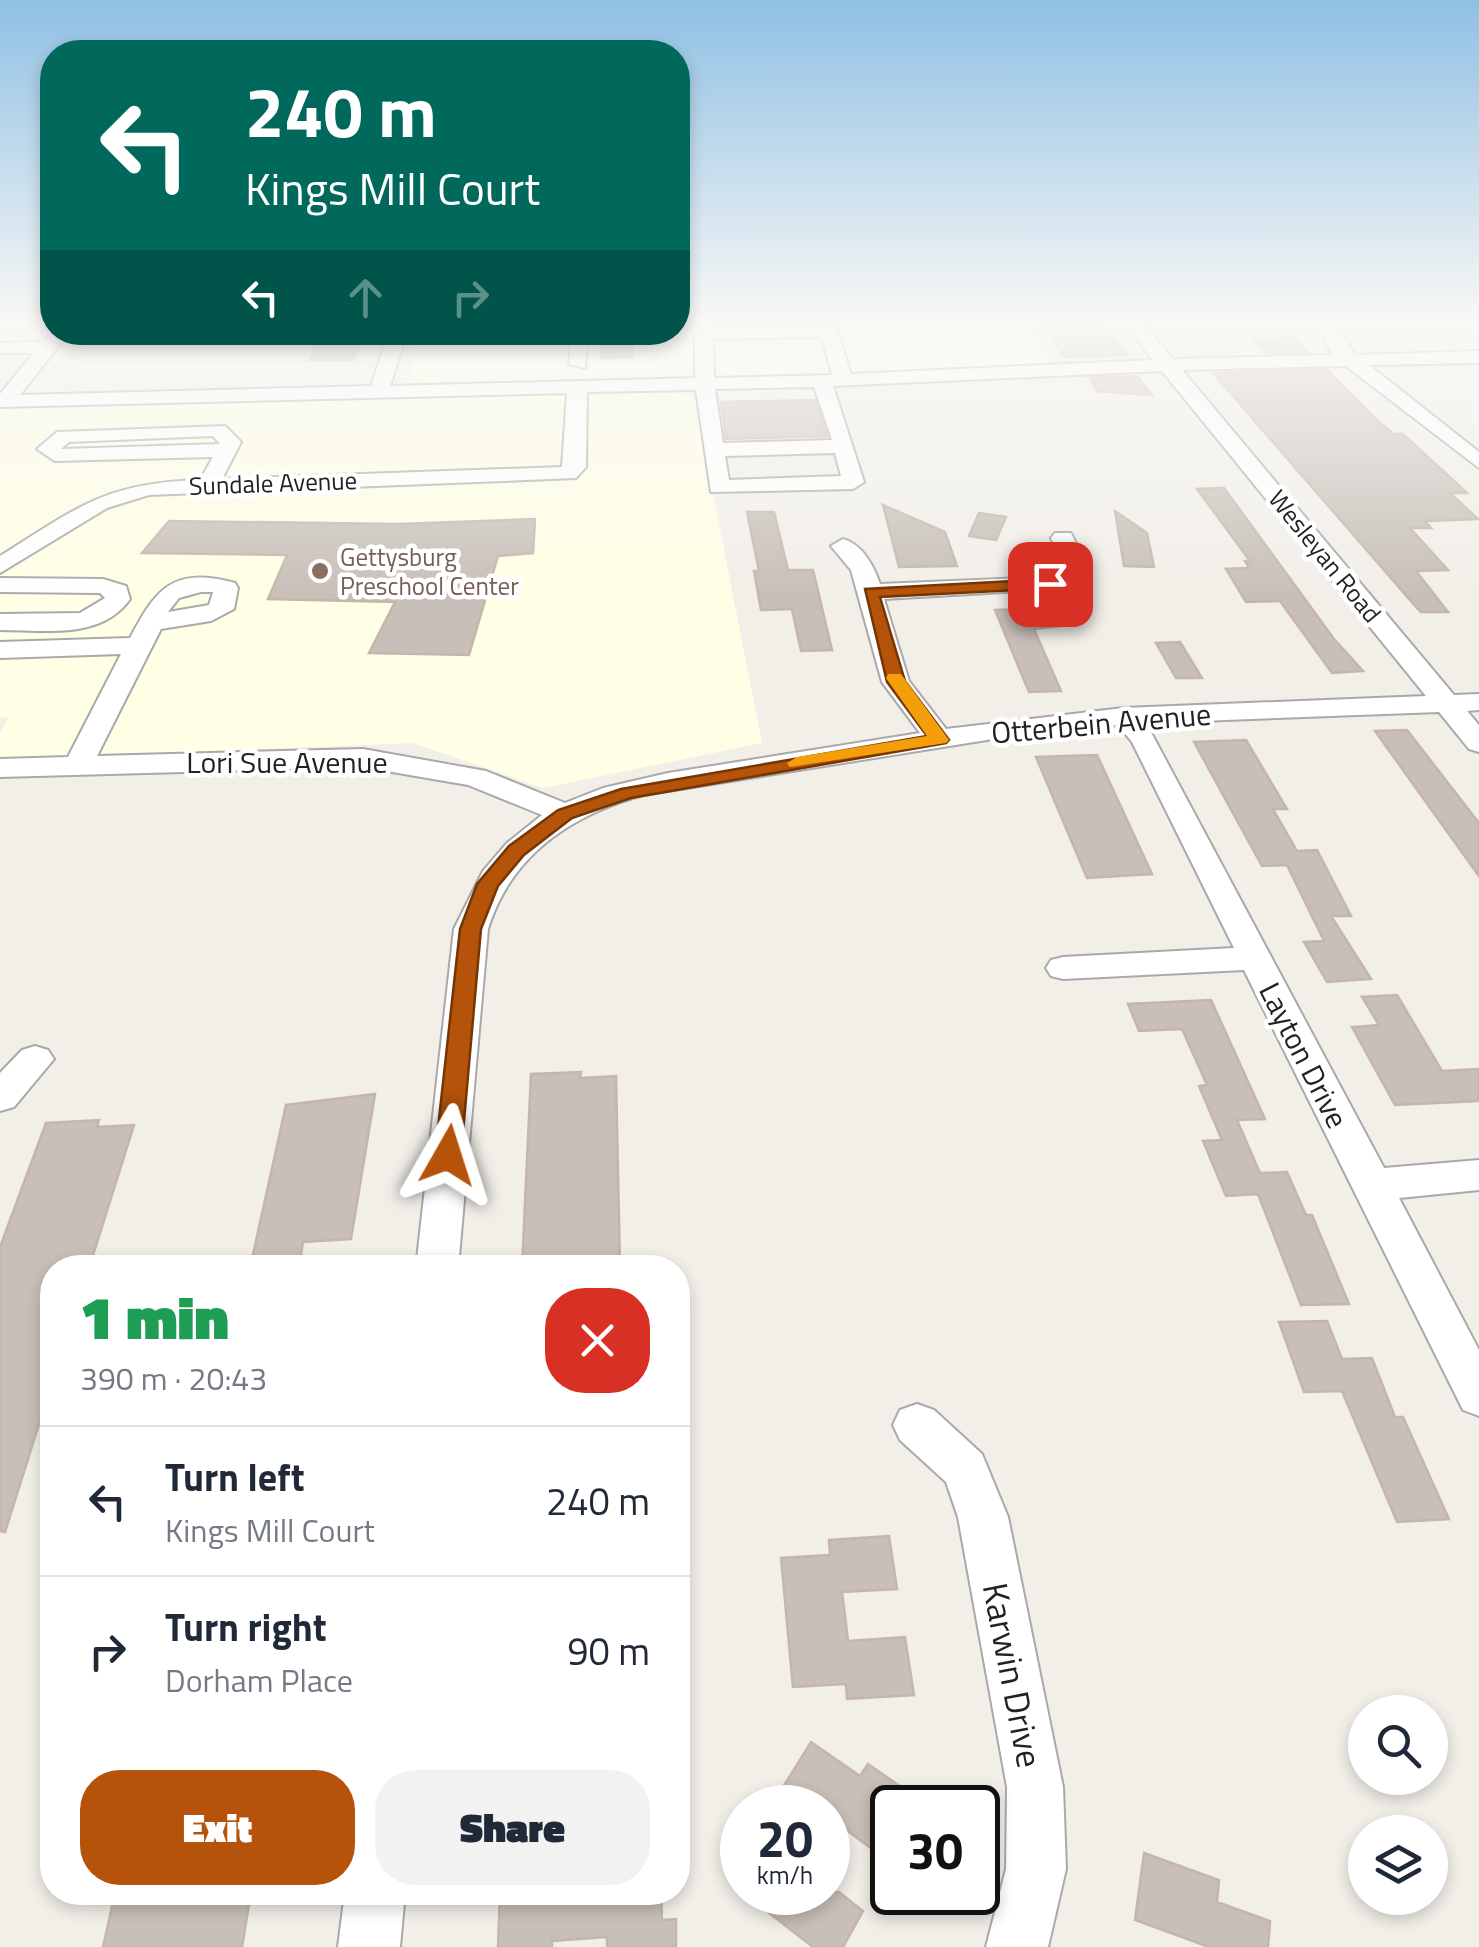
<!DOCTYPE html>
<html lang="en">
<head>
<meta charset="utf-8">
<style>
	:root { --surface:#fff; --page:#f2f2f3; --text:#1f2937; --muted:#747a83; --line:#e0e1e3; --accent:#b45309 }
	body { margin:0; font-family:"Titillium Web",sans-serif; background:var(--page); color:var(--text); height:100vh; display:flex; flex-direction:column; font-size:38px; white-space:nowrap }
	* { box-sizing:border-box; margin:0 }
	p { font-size:32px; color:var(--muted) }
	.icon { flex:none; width:55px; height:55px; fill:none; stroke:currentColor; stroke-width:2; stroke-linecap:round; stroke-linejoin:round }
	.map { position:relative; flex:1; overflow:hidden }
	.drawer { position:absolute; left:40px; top:1255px; width:650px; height:650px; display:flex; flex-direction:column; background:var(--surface); border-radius:40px; box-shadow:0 5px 15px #0003 }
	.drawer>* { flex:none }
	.hud { position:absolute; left:40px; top:40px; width:650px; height:305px; border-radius:40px; box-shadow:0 5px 15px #0003; background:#00695c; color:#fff; overflow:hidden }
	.fabs { position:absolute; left:1348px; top:1695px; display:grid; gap:20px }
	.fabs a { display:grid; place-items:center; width:100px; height:100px; border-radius:50%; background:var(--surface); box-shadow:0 5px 15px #0003; font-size:50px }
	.speed { position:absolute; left:720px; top:1785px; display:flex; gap:20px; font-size:50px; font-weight:700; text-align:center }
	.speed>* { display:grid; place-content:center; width:130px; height:130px; border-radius:50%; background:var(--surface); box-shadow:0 5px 15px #0003; line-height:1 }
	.speed small { font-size:25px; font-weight:400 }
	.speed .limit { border:5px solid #111; border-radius:15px; background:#fff; color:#111 }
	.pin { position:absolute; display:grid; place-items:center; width:85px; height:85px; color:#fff; margin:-42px; border-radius:20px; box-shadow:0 5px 15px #0006 }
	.me { position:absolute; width:110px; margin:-55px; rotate:6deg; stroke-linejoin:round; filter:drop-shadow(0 0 8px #0008) }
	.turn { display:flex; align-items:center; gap:35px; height:210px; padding:0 40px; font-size:45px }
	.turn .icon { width:130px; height:130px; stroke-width:2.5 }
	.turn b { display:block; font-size:70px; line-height:85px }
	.lanes { display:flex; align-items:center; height:95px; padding:0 40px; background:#0003; justify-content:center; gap:50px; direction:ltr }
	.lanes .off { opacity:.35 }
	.round { display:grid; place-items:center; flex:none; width:105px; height:105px; border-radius:40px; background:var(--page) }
	.overview { display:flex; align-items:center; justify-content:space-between; height:170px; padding:0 40px }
	h1 { font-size:60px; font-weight:800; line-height:75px; color:#1e9e55 }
	.cta { display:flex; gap:20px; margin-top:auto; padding:20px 40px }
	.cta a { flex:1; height:115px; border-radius:40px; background:var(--accent); color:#fff; font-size:40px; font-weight:800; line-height:115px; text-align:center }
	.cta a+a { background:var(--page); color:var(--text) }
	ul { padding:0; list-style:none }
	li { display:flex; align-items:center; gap:30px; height:150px; padding:0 40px; border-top:2px solid var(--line) }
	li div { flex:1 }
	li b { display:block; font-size:38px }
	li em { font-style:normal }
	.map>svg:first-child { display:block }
</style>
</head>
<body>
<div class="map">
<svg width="1479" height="1947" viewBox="0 0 1479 1947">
	<rect width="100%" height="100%" fill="#f2efe9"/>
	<path fill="#ffffe5" d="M678 323H1026L1051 361 976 370 407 383 422 333 678 332Z
		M693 391 762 743 543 788 413 743 0 760V734L8 718 0 717V408Z"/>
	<path fill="#c7bfb8" stroke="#c4b6ab" stroke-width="2.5" d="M1042 323H1102L1128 355 1064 357Z
		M322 332H364L353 360H309Z
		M633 332V357L601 358 602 333Z
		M1293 338 1308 352 1266 353 1252 339Z
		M1327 370 1377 420 1394 434H1403L1467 493H1450L1478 519 1425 521 1431 528H1410L1448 570 1416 571 1448 612H1421L1416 607 1213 373Z
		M1137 376 1152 395 1097 391 1090 378Z
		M815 400 827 436 726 439 721 402Z
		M1224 488 1334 639 1363 671 1332 673 1280 601 1246 602 1226 569 1249 568 1245 561H1250L1197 489Z
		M883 505 945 532 957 566 899 567Z
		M1115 511 1147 533 1154 567 1124 566Z
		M747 512H774L788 570H813L832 650 801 651 792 609 761 610 754 571H759Z
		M979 513 1006 517 996 540 969 536Z
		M535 519 533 553 498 556 469 655 369 653 395 602 268 599 287 555 142 553 169 521 399 524Z
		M1077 607 1078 624 1034 629 1061 691 1029 692 995 610Z
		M1180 642 1202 678H1176L1156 643Z
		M1407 730 1479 823V876L1375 731Z
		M1246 740 1287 809H1273L1297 851 1317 850 1351 916H1331L1371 979 1327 982 1304 942 1324 941 1287 865 1262 866 1194 742Z
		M1097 755 1104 770 1152 874 1087 878 1036 757Z
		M1397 995 1442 1071 1479 1069V1101L1395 1105 1352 1027 1379 1025 1362 997Z
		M1211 1000 1265 1119 1237 1120 1260 1173 1287 1172 1306 1215H1312L1349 1304 1301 1305 1258 1194 1226 1196 1203 1141 1222 1140 1199 1086 1207 1085 1182 1029 1139 1031 1128 1004Z
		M581 1072 580 1078 616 1076 620 1268H522L531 1074Z
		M375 1094 351 1239 303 1242 299 1268H250L286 1105Z
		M99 1120 97 1127 134 1125 89 1268H52V1383L5 1532 0 1531V1247L46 1123Z
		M1327 1321 1342 1359 1372 1358 1395 1417H1403L1449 1519 1397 1522 1342 1391 1304 1392 1279 1322Z
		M889 1536 897 1589 842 1592 848 1641 905 1637 914 1695 847 1699 846 1684 793 1687 781 1558 830 1555 829 1540Z
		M811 1742 860 1776 868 1764 931 1808H892V1864L828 1816V1808H770Z
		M1144 1853 1219 1880 1217 1902 1270 1921 1268 1947H1209L1135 1920Z
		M172 1892H251L242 1947H103L113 1902 170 1899Z
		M500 1892H661L662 1920 676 1919V1947H607V1937L552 1941V1947H498Z
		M742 1892H839L863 1911 843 1947H813Z"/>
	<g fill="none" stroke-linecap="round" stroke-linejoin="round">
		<g stroke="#a9a9a9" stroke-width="4">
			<path id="minor" d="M1124 323H1142L1173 359 1333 355 1316 323H1335L1355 355 1479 351V363L1369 365 1479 452V468L1346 366 1182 370 1454 695 1479 694V710L1467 711 1479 725V752L1469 749 1439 712 1146 723 1384 1168 1479 1160V1190L1399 1198 1479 1350V1416L1463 1410 1244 970 1063 979 1051 976 1046 968 1051 960 1063 957 1234 948 1132 742 1118 725 993 739 643 795C571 815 511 855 488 929L458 1268H416L454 929 483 871 507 843 542 815 468 785 363 767 0 777V759L68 757 121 654 0 658V642L130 638C157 587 173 567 235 583L238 588 234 609 211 621 161 629 97 756 363 749 486 771 565 803 603 788 668 773 920 733 882 682 851 570 831 546 843 539C862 544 874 566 880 584L1047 577 1063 566 1051 538 1055 533H1071L1087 566 1075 583 1059 589 884 599 909 681 946 729 1123 708 1426 696 1162 371 833 386 864 482 853 489 711 492 696 390 587 392 586 467 576 478 149 495 107 508 0 573V556C78 507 105 483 200 480L213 457 55 461 37 449 57 432 225 426 241 442 222 479 562 467 567 393 0 407V394L34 353H0V343L44 342 52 331 70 332 20 395 371 386 389 332H407L390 386 695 378V334L704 329 836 327 851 374 1153 360ZM822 337 832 375 714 378 713 339ZM814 387 832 440 723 443 715 389ZM213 436 220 444 61 449 69 442ZM835 453 841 476 729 480 725 456ZM201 592H213L209 605 168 612 179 598Z
				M572 332 588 335 585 368 569 364Z
				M0 578 103 579 126 586 130 599C101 640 45 630 0 630V614L80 613 105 598 100 593 0 592Z
				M35 1046 48 1050 54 1059 14 1107 0 1111V1073L22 1050Z
				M917 1404 934 1410 982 1454 1008 1517 1063 1787 1066 1869 1048 1947H986L1006 1869 1007 1787 958 1517 946 1482 900 1440 893 1425 900 1410Z
				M345 1892H405L400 1947H338Z"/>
		</g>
		<use href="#minor" fill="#fff" fill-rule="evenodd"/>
	</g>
	<linearGradient id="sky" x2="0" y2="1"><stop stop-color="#8fc0e4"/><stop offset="0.54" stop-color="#f9f8f5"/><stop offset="1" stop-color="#f9f8f5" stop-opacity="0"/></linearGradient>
	<rect width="1479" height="596" fill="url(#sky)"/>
	<path fill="#b45309" stroke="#753606" stroke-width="2.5" d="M1050 579 1055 581V588L880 597 905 681 949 740 946 743 631 798 572 818 524 855 498 886 481 929 461 1155 457 1162H439L435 1155 460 929 477 884 509 846 558 810 621 789 927 736 887 682 865 589Z"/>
	<path fill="#f59e0b" d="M888 674H901L949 740 946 743 790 767 787 763 797 757 927 736 886 678Z"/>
	<circle fill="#8d6e63" stroke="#fff" stroke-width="4" cx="320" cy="571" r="10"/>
	<g text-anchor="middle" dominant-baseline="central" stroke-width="9" stroke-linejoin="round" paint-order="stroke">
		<g font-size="25" fill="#222" stroke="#fff">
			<text transform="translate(273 483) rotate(-2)">Sundale Avenue</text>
			<text transform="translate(1325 556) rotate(51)">Wesleyan Road</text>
		</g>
		<g font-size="25" fill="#785e54" stroke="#fff" text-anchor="start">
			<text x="340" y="557">Gettysburg<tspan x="340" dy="29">Preschool Center</tspan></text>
		</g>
		<g font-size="30" fill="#222" stroke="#fff">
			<text transform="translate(1101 723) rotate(-5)">Otterbein Avenue</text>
			<text x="287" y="762">Lori Sue Avenue</text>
			<text transform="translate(1304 1055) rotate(63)">Layton Drive</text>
		</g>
		<g font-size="35" fill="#222" stroke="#fff">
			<text transform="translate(1013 1675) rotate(79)">Karwin Drive</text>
		</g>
	</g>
</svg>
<div class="fabs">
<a><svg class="icon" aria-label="search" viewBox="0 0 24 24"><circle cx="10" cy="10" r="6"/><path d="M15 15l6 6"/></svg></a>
<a><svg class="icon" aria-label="layers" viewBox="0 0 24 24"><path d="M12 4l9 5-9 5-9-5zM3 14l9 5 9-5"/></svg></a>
</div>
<div class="speed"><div>20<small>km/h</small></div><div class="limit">30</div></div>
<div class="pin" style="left:1050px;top:584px;background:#d93025"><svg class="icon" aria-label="arrive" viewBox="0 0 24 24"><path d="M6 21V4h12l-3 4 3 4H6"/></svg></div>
<svg class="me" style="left:448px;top:1155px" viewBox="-20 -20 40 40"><path d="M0-17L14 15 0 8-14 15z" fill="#b45309" stroke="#fff" stroke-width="4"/></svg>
<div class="hud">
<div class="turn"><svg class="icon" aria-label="left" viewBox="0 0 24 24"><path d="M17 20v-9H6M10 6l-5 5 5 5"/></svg><div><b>240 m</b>Kings Mill Court</div></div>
<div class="lanes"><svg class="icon" aria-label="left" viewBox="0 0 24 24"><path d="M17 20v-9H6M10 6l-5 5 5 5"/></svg><svg class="icon off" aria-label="ahead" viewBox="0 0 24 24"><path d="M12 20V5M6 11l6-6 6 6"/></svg><svg class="icon off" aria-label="right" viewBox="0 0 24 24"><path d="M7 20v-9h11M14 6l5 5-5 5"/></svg></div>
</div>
<section class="drawer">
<div class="overview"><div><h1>1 min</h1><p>390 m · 20:43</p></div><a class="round" style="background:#d93025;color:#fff"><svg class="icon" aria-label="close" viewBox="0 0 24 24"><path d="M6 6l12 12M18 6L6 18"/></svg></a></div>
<ul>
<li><svg class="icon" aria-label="left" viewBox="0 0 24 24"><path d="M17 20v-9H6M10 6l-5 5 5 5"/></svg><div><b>Turn left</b><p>Kings Mill Court</p></div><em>240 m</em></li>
<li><svg class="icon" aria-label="right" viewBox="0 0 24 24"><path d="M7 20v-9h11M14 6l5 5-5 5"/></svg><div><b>Turn right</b><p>Dorham Place</p></div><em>90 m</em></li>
</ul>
<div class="cta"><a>Exit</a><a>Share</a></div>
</section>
</div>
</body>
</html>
